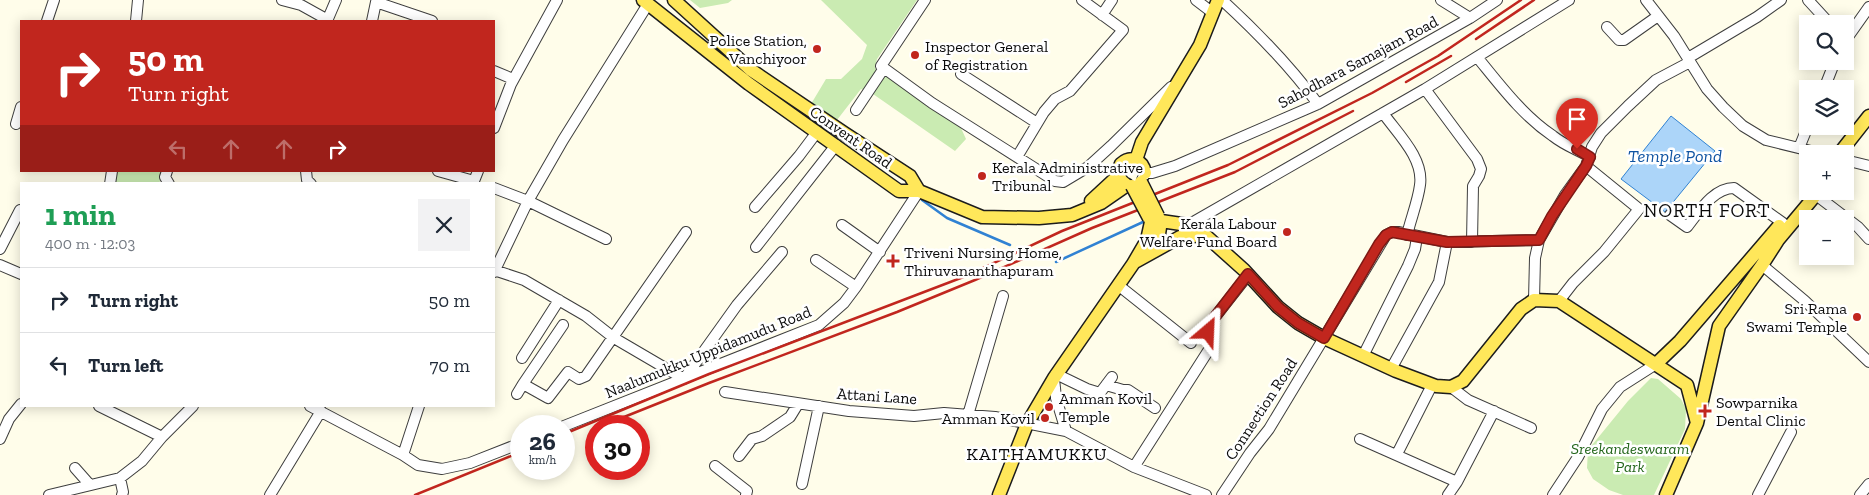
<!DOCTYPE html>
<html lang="en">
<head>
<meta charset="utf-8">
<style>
	:root { --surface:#fff; --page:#f2f2f3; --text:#1f2937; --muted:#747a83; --line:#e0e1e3 }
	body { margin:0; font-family:"Zilla Slab",serif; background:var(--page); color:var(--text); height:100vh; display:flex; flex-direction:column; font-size:19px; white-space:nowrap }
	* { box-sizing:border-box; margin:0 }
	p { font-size:16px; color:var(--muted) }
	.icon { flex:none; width:28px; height:28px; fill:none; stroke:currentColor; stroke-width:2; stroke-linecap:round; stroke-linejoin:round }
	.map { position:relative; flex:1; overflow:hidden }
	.drawer { position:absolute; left:20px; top:182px; width:475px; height:225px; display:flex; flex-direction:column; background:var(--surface); border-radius:0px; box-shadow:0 2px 12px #0003 }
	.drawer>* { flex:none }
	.top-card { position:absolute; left:20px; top:20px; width:475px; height:152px; border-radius:0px; box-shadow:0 2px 12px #0003; background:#c1261e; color:#fff; overflow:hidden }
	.buttons { position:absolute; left:1799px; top:15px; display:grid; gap:10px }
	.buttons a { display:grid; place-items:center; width:55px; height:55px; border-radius:0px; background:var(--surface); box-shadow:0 2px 12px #0003; font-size:25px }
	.speed { position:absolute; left:510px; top:415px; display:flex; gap:10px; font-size:25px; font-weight:700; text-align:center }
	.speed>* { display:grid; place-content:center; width:65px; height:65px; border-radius:50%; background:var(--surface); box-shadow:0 2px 12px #0003; line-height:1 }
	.speed small { font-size:12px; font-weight:400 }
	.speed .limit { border:8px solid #d22; background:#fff; color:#111 }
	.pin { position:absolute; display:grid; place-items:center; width:42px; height:42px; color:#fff; margin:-51px -21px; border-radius:50% 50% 50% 0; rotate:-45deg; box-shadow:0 0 5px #0007 }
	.pin .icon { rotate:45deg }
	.me { position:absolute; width:55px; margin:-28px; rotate:26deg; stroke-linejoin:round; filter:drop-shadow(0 0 4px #0008) }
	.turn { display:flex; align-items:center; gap:18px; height:105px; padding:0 25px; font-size:22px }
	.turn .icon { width:65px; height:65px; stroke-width:2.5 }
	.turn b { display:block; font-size:35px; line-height:42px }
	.lanes { display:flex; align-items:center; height:48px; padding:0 25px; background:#0003; justify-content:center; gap:25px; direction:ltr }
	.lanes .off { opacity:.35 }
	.round { display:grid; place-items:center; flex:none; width:52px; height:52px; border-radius:0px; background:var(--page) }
	.overview { display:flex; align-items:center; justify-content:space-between; height:85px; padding:0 25px }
	h1 { font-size:30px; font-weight:700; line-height:38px; color:#1e9e55 }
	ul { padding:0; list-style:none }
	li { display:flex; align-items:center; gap:15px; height:65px; padding:0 25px; border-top:1px solid var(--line) }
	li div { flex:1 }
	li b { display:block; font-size:19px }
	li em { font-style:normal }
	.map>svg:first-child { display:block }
</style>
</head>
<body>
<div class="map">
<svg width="1869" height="495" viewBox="0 0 1869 495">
	<rect width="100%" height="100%" fill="#fffdea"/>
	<path fill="#caebb2" d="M690 0H732L728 3 700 8Z
		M821 0H917L877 59 875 68 960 126 966 139 955 151 873 94 861 89 837 120 821 113 811 104 826 79H841L862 59 867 45Z
		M116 171H163L159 184H114Z
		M1651 378 1658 379 1681 399 1686 409 1685 429 1654 495H1623L1609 490 1593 479 1587 468 1588 450 1628 401Z"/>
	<path fill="#acd5f9" stroke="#3082d3" d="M1671 116 1715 151 1665 212 1621 179Z"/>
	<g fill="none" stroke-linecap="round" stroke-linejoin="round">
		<path stroke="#3082d3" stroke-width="2.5" d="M922 200 947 218 1010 245
			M1056 262 1143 222"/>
		<g stroke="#3e3e3e" stroke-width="12">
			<path id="minor" d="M282 0 301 5 328 20
				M925 0 881 66 932 103 1055 181 1063 182 1088 167 1111 146 1171 87
				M1196 0 1213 13
				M1222 0C1257 32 1290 66 1318 104
				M1441 0 1470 18
				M1646 0 1674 36 1707 89 1723 107 1743 126 1766 140 1823 154
				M1808 0 1830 24
				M1102 15 1112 0
				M47 21 54 0
				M136 21 138 0
				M327 21 336 0
				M372 21 376 2 432 21
				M1607 27 1619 40H1624L1658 16
				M1845 41 1869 7
				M1477 57C1500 85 1522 115 1553 136 1564 145 1578 150 1590 157
				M1688 58 1757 17 1781 0
				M494 71 513 79
				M961 74 1037 123
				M1425 89 1477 159 1481 169 1479 176 1473 186 1472 242
				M1824 89 1835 61
				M856 110 884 68
				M1383 113C1397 133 1424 158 1420 185 1418 201 1411 218 1407 235
				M16 124 21 107
				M494 128 511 84 557 0
				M1799 148 1808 126
				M1017 157 1044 112 1055 99 1070 91 1123 30 1082 0
				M1845 160 1869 166
				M167 171 165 177 169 184
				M306 171 307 180 311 184
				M438 171 474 181 478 171
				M1142 180 1145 173H1152L1175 166 1318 104 1470 18 1497 0
				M110 184 112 171
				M494 188 528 201 606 239
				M1816 195 1858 227 1869 239
				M755 207 799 156 817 132
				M1670 215 1687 227C1699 212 1713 188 1734 188L1783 223
				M842 225 880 252
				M1184 230 1188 225 1425 89 1569 0
				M756 247 836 145
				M0 249 20 210
				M816 260 856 287
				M0 265 21 274
				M1762 265 1805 301 1869 362
				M494 270 524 280 586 316 614 338 684 379
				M494 272 528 201 563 140 648 4
				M1118 285 1191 343
				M1534 300 1535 258 1539 240 1565 195 1586 166 1592 147 1601 133 1628 106 1656 80 1690 62
				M1559 301 1573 283 1604 252 1639 209 1586 166
				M563 325 523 384 548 398 568 372 579 379 586 376 686 232
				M1363 356 1408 266 1415 249 1417 237
				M522 358 559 300
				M1391 369 1439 282 1447 242
				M1056 374 1087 389 1100 393 1112 377
				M1054 378 1056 398 1066 431
				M684 379 737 305 782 252
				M1106 385 1123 390H1128L1155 408
				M1451 387 1468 400 1531 428
				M725 392 849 411 914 416 944 413 995 417 1066 431 1134 467 1206 495
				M517 394 523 384
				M99 406 162 437
				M310 406 403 455 418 465 442 469 470 463 521 443
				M968 415 1003 296
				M564 426 819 325 844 303 856 287 919 191
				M0 439 9 419 21 404
				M1360 439 1457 482
				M1397 454 1432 385
				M403 455 419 406
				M739 456 752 439 762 436 790 417 798 404
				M715 466 747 491 746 495
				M1134 467 1210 348 1211 341 1208 327 1211 322 1248 275
				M75 468 90 485
				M120 478 123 492 122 495
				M802 484 819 406
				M49 495 120 478 142 461 162 437 193 406
				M270 495 321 411
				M1222 495 1250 453 1269 429 1386 235 1392 232H1398L1447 242 1539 240
				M1448 495 1457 482 1494 411
				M1553 495 1578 457 1602 409 1620 387 1656 364
				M1758 495 1791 432
				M1860 495 1869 484"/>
		</g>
		<g stroke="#1c1c1c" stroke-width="15">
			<path id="major" d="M643 0 749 84 899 191H919L982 217 1039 218 1072 215 1101 203 1127 185C1119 181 1116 173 1121 164 1131 155 1143 160 1145 173
				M674 0 751 70 844 133 910 176 919 191
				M1839 154 1869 116
				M1136 160 1142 142 1200 45 1218 0
				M1091 201 1118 176
				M1161 221 1188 225 1205 235 1244 270 1278 307 1298 323 1324 338 1396 371 1436 386 1451 387 1463 381 1521 309 1534 300 1559 301 1687 385 1697 423
				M1153 251 1158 240 1161 221
				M1135 262 1180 237 1205 235
				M1656 364 1680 341 1779 226
				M999 495 1027 424 1054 378 1133 264 1147 240 1151 222
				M1666 495 1697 423 1719 326 1762 265 1778 240 1819 191"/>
		</g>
		<use href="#minor" stroke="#fff" stroke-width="10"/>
		<use href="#major" stroke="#ffe75a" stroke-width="12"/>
		<path stroke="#c1261e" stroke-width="2.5" d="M1476 39 1534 0
			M1406 82 1451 56
			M614 421 709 383 897 312 975 280 1092 228 1235 172 1353 111
			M564 434 709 374 966 276 1062 231 1228 165 1372 93 1438 56 1521 0
			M415 495 521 452"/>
		<g stroke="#1c1c1c" stroke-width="15" stroke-linecap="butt">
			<path id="major-bridge" d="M1141 182 1158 216
				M1132 186 1149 218"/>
		</g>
		<use href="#major-bridge" stroke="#ffe75a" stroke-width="12"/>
	</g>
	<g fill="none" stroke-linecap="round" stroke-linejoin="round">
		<g stroke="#7d1914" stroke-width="12">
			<path id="route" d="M1208 332V327L1211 322 1248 274 1278 307 1298 323 1324 338 1379 244 1386 235 1392 232 1447 242 1539 240 1552 216 1586 166 1590 157 1577 149"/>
		</g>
		<use href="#route" stroke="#c1261e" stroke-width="9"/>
	</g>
	<g fill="#c1261e" stroke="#fff" stroke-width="2">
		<circle cx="817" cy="49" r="5"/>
		<circle cx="915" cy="55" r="5"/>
		<circle cx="982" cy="176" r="5"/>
		<circle cx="1287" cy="232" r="5"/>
		<path d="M890.5 253.5h5v5h5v5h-5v5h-5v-5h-5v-5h5z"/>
		<circle cx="1857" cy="317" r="5"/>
		<circle cx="1049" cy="407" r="5"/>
		<path d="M1702.5 403.5h5v5h5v5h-5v5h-5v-5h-5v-5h5z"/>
		<circle cx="1045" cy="418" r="5"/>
	</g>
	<g text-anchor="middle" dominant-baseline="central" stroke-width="5" stroke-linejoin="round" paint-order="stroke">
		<g font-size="16" fill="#0b0b0b" stroke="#fff" text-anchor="start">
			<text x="807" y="40" text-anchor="end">Police Station,<tspan x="807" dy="18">Vanchiyoor</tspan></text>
			<text x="925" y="46">Inspector General<tspan x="925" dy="18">of Registration</tspan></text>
			<text x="992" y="167">Kerala Administrative<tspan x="992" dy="18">Tribunal</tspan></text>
			<text x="1277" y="223" text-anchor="end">Kerala Labour<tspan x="1277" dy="18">Welfare Fund Board</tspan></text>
			<text x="904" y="252">Triveni Nursing Home,<tspan x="904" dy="18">Thiruvananthapuram</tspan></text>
			<text x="1847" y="308" text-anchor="end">Sri Rama<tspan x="1847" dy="18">Swami Temple</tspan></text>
			<text x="1059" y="398">Amman Kovil<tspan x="1059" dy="18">Temple</tspan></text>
			<text x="1716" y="402">Sowparnika<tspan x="1716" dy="18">Dental Clinic</tspan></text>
			<text x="1035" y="418" text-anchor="end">Amman Kovil</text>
		</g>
		<g font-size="16" fill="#0b0b0b" stroke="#fff">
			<text transform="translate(1358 62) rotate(-28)">Sahodhara Samajam Road</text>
			<text transform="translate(851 137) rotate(35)">Convent Road</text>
			<text transform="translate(708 352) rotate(-22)">Naalumukku Uppidamudu Road</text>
			<text transform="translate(877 396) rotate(4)">Attani Lane</text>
			<text transform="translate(1261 409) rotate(-57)">Connection Road</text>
		</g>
		<g font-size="16" font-style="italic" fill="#22651a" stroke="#fff">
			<text x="1630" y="448">Sreekandeswaram<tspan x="1630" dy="18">Park</tspan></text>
		</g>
		<g font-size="18" font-style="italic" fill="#1054a2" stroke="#fff">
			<text x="1675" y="156">Temple Pond</text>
		</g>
		<g font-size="18" letter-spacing="1" fill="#0b0b0b" stroke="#fff">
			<text x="1037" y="454">KAITHAMUKKU</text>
		</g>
		<g font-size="19" letter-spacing="1" fill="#0b0b0b" stroke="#fff">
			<text x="1707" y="210">NORTH FORT</text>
		</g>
	</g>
</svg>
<div class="buttons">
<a><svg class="icon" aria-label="search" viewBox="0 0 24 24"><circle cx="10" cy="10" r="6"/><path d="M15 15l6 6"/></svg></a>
<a><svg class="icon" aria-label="layers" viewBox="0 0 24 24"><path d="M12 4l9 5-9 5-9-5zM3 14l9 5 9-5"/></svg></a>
<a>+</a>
<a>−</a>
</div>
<div class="speed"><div>26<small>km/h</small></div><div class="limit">30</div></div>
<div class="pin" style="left:1577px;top:149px;background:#d93025"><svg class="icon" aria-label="arrive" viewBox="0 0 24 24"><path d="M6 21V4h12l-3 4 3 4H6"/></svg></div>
<svg class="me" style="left:1208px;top:332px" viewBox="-20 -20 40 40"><path d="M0-17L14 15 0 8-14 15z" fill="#c1261e" stroke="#fff" stroke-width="4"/></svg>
<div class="top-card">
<div class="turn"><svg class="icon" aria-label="right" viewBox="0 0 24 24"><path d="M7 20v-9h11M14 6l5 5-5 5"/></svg><div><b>50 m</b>Turn right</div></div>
<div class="lanes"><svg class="icon off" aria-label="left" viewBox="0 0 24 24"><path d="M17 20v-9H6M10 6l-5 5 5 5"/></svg><svg class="icon off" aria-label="ahead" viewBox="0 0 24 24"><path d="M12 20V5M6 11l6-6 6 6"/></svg><svg class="icon off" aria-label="ahead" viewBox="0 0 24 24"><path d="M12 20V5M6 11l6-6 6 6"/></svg><svg class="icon" aria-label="right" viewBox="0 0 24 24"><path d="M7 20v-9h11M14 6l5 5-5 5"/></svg></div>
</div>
<section class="drawer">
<div class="overview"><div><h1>1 min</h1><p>400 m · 12:03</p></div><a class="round"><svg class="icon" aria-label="close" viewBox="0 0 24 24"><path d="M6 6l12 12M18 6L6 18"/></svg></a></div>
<ul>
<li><svg class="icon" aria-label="right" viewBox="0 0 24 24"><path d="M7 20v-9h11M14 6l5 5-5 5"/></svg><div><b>Turn right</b></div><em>50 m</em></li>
<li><svg class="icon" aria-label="left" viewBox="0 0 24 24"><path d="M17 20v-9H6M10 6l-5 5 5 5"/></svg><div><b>Turn left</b></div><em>70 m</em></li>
</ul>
</section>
</div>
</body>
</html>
